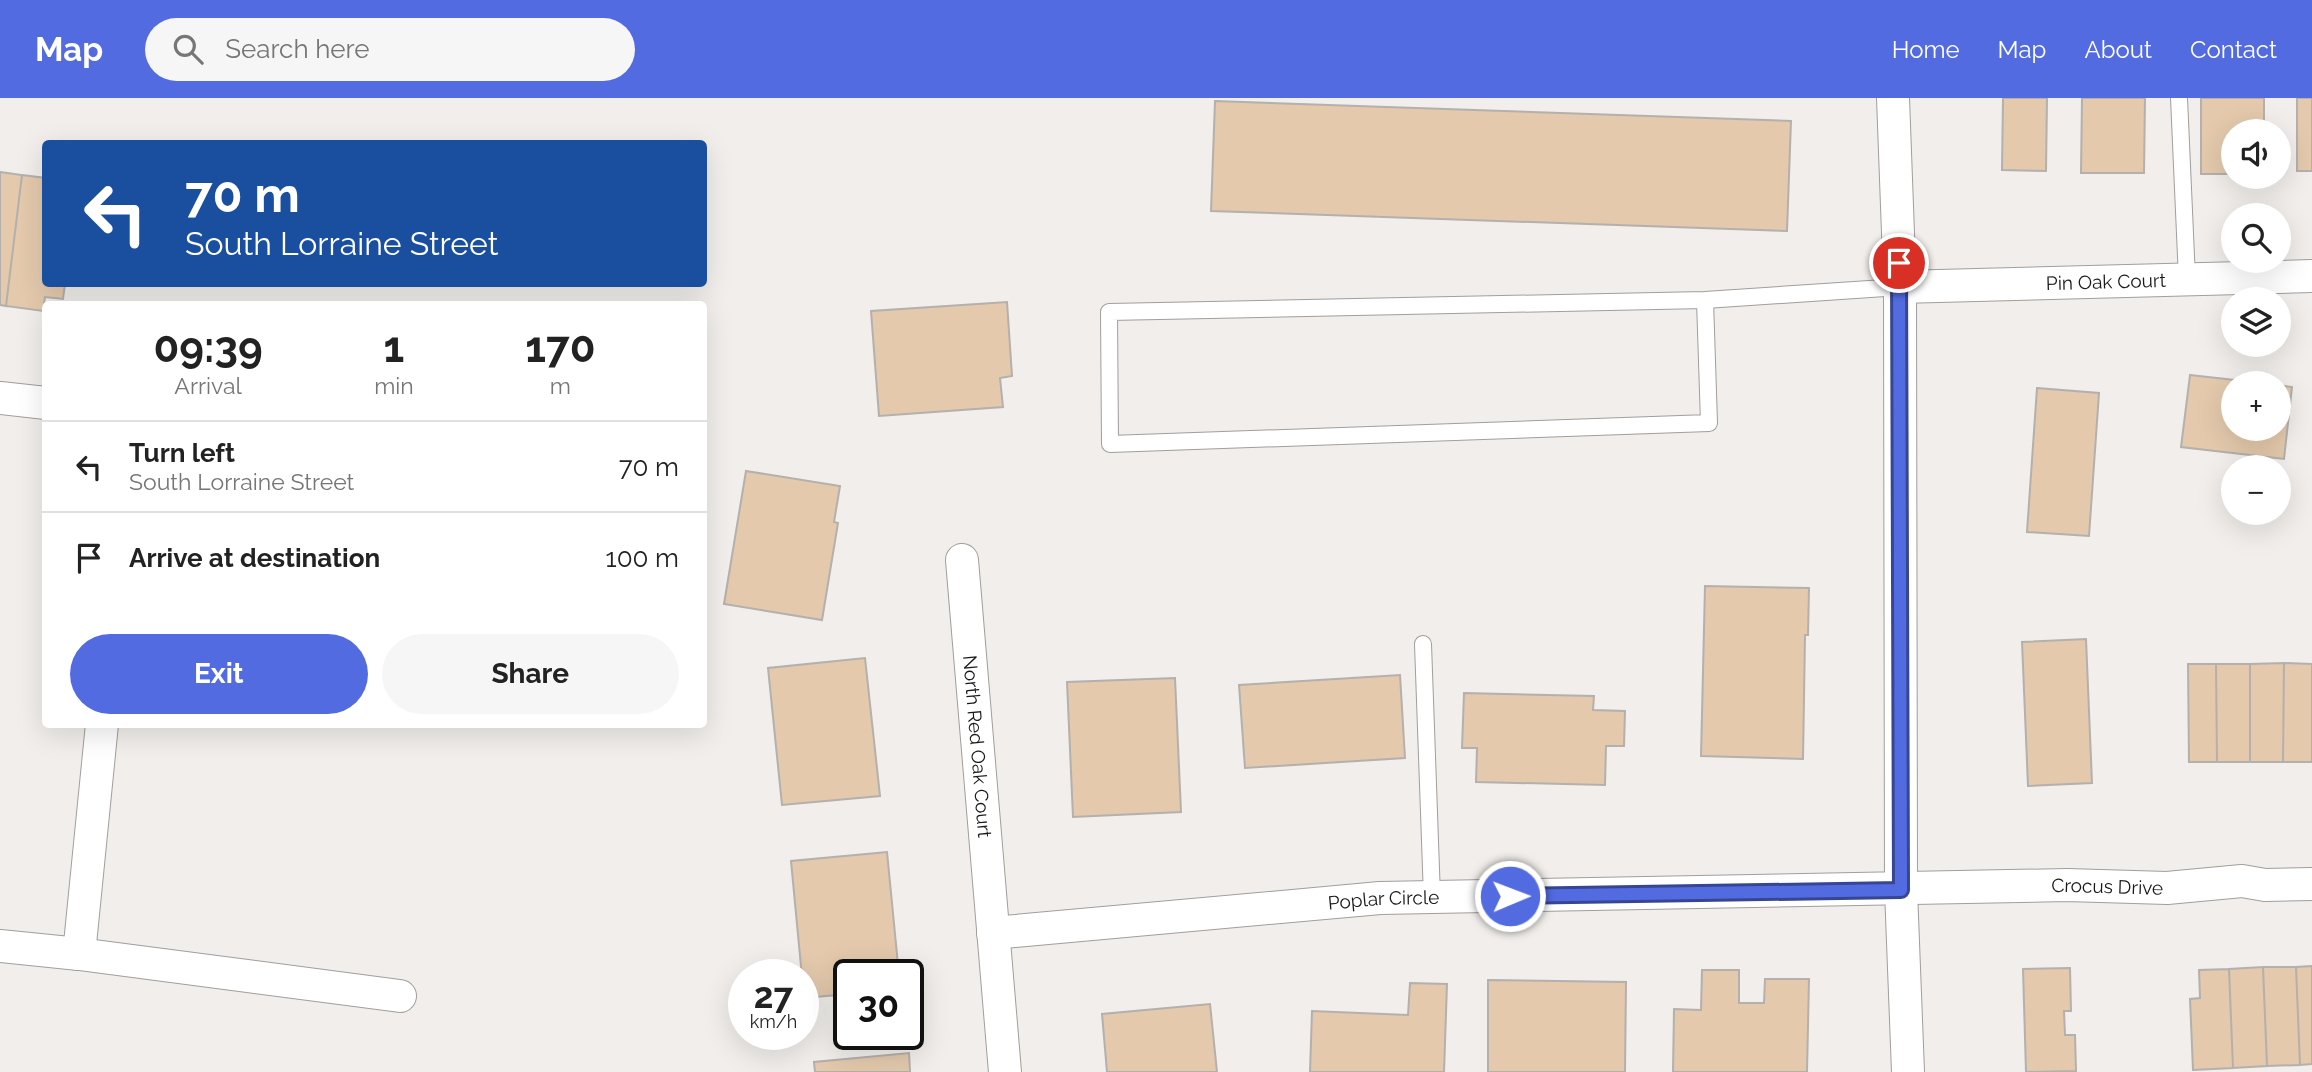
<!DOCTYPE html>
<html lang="en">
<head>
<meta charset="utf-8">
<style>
	:root { --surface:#fff; --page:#f6f6f6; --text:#222; --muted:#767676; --line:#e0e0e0; --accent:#536be1 }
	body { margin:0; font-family:Raleway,sans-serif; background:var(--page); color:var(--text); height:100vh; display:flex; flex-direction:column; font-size:26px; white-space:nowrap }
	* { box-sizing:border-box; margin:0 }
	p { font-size:23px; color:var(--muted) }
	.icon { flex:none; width:38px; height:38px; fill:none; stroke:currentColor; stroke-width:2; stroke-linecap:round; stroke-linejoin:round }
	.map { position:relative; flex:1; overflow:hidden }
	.side { position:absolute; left:42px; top:203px; width:665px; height:427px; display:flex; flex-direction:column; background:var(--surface); border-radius:7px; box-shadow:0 7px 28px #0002 }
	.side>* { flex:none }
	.hud { position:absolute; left:42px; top:42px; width:665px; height:147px; border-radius:7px; box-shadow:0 7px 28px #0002; background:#1a4fa0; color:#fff; overflow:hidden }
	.tools { position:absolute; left:2221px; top:21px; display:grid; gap:14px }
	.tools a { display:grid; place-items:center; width:70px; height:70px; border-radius:50%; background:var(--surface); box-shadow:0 7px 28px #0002; font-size:35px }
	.speed { position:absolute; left:728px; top:861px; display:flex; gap:14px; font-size:35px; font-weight:700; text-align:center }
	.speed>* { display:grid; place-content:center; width:91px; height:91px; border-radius:50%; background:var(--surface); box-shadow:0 7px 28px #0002; line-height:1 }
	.speed small { font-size:18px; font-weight:400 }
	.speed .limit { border:4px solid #111; border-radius:10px; background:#fff; color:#111 }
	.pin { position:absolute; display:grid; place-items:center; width:60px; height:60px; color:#fff; margin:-30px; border:4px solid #fff; border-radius:50%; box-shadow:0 2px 7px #0007 }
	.me { position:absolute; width:77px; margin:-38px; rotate:89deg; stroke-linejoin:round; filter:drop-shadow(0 0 5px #0008) }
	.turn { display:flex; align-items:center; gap:24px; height:147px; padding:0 28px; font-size:32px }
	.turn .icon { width:91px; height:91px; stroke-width:2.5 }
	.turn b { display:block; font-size:49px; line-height:60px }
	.eta { display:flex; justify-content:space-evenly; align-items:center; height:119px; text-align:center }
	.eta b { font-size:42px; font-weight:700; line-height:49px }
	.cta { display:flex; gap:14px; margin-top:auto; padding:14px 28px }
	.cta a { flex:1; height:80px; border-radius:42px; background:var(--accent); color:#fff; font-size:28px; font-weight:700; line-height:80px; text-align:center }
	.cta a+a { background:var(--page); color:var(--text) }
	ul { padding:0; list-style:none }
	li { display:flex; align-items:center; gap:21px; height:91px; padding:0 28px; border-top:2px solid var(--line) }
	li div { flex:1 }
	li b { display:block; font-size:26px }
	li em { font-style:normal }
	header { display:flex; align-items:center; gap:42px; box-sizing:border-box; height:98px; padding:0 35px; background:var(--accent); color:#fff }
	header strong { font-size:33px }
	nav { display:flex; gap:38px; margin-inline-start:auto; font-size:24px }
	.search { width:490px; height:63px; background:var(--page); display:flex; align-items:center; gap:18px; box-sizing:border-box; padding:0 24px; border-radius:38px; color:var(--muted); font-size:26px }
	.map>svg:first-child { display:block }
</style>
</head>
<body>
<header>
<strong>Map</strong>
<div class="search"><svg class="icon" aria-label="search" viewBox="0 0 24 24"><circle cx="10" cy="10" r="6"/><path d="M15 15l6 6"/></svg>Search here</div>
<nav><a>Home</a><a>Map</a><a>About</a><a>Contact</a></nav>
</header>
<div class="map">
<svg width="2312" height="974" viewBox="0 0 2312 974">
	<rect width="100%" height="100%" fill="#f1eeeb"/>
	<path fill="#e4c9ac" stroke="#b3b0ad" stroke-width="2" d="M2003 0H2047L2046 73 2002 72Z
		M2082 0H2145L2144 75H2081Z
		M2201 0H2264V33H2233V76H2201Z
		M2297 0H2312V73H2297Z
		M1215 3 1791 23 1787 133 1211 113Z
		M0 74 22 77 6 208 0 207Z
		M22 77 46 80V186H65L63 201 45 199 43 213 6 208Z
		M1007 204 1012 278 1000 280 1003 309 879 318 871 213Z
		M2190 277 2262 285H2233V331H2278V287L2292 289 2284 361 2181 349Z
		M2037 290 2099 295 2089 438 2027 434Z
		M746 373 840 388 834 424 838 425 822 522 724 506Z
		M1705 488 1809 490 1808 537H1805L1803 661 1701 658Z
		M2086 541 2092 685 2028 688 2022 544Z
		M865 560 880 698 782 707 768 570Z
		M2284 565 2283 664H2250V566Z
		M2284 565 2312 566V664H2283Z
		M2188 566H2216L2217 664H2189Z
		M2216 566H2250V664H2217Z
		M1400 577 1405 660 1245 670 1239 587Z
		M1175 580 1181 714 1073 719 1067 584Z
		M1464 595 1594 598 1593 612 1625 613 1624 648H1606L1605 687 1476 684 1477 650H1462Z
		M887 754 899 877H849V896L804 900 791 763Z
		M2312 868V966L2300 967 2296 869Z
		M2263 869 2267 968 2233 970 2229 871Z
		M2263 869H2296L2300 967 2267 968Z
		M2070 870 2071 913H2064L2065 937H2075L2076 973 2026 974 2023 871Z
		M2229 871 2233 970 2193 972 2190 901 2200 900 2199 872Z
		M1702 872H1739V905H1764L1765 881H1809L1807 974H1673L1674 911 1701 912Z
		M1488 882 1626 884 1625 974H1488Z
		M1410 885 1447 886 1444 974H1310L1312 913 1408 917Z
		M1210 906 1217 974H1107L1102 916Z
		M909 955 910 974H815L814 964Z"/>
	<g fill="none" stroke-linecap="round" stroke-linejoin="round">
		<g stroke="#a19e9b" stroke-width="18">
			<path id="lane" d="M2179 0 2187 181
				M1705 202 1709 325 1110 346 1109 214 1705 202 1900 189
				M1423 546 1432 799"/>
		</g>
		<g stroke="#a19e9b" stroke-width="34">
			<g id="street">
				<path d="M1893 0 1900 189 1901 792 1908 974"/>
				<path id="s1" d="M1900 189 2312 178"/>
				<path d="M0 300 46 305"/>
				<path id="s2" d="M962 462 1005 974"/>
				<path id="s3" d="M993 835 1380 800 2067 787 2167 790 2242 783 2265 787 2312 786"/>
				<path d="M0 848 79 856 102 626"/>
				<path d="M79 856 400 898"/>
			</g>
		</g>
		<use href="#lane" stroke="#fff" stroke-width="16"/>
		<use href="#street" stroke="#fff" stroke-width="32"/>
	</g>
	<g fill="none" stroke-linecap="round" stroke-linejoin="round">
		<g stroke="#364692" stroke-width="18">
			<path id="route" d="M1510 798 1901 792 1899 165"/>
		</g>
		<use href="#route" stroke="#536be1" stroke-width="12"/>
	</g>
	<g text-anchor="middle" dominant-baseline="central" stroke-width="6" stroke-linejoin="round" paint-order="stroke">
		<g font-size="19" fill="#1a1918" stroke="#f1eeeb">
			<text stroke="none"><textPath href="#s1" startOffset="206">Pin Oak Court</textPath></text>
			<text stroke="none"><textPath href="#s2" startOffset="187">North Red Oak Court</textPath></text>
			<text stroke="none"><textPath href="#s3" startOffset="1116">Crocus Drive</textPath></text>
			<text stroke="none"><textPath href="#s3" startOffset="392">Poplar Circle</textPath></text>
		</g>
	</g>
</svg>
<div class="tools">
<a><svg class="icon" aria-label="sound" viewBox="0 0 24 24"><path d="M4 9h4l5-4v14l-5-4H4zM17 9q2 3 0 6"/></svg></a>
<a><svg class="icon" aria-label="search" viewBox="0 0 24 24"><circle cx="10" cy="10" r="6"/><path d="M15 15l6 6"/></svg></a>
<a><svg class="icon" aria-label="layers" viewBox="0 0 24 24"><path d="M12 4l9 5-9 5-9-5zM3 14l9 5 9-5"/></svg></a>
<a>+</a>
<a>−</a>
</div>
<div class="speed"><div>27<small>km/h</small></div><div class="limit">30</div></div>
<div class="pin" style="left:1899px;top:165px;background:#d93025"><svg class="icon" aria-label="arrive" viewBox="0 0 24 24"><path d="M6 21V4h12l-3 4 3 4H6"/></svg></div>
<svg class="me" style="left:1510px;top:798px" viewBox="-20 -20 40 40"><circle r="17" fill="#536be1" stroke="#fff" stroke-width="3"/><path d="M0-11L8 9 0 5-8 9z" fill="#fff"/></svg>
<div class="hud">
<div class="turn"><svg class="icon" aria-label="left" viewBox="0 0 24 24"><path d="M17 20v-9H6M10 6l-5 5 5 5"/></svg><div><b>70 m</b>South Lorraine Street</div></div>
</div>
<section class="side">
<div class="eta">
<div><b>09:39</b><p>Arrival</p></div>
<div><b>1</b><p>min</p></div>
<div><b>170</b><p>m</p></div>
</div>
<ul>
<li><svg class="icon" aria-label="left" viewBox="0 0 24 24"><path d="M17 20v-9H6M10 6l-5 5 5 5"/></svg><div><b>Turn left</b><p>South Lorraine Street</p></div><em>70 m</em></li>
<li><svg class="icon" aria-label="arrive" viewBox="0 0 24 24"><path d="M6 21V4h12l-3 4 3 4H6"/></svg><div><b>Arrive at destination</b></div><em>100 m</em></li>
</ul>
<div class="cta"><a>Exit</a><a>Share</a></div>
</section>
</div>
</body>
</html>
